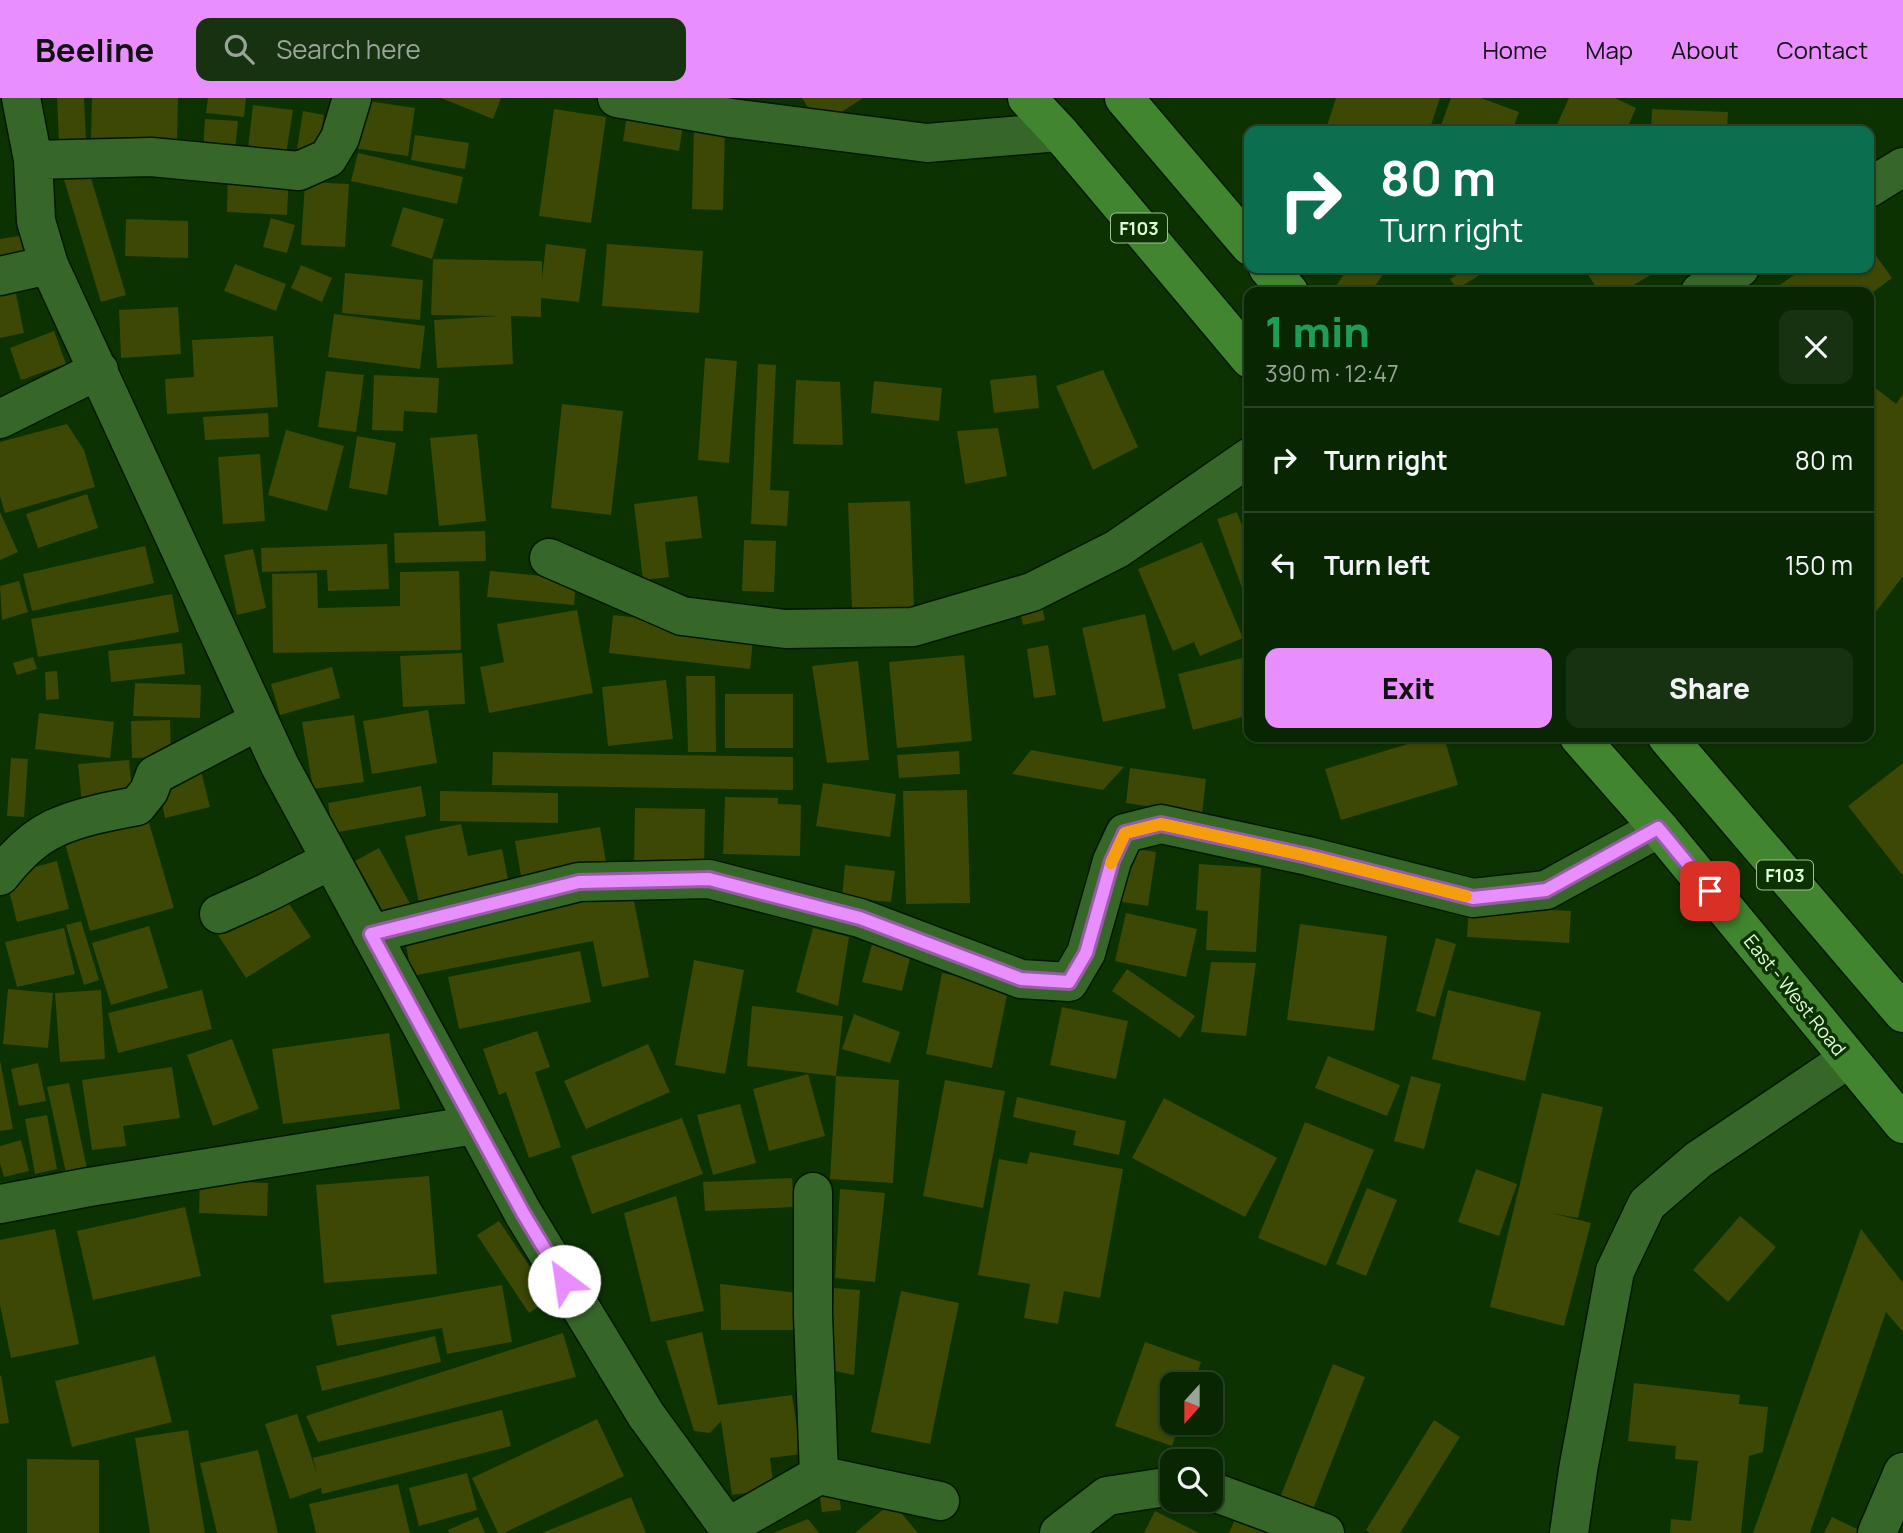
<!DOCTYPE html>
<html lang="en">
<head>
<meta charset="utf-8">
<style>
	:root { --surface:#092602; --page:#173211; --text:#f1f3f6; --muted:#99a599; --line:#294324; --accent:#e88eff }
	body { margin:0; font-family:Manrope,sans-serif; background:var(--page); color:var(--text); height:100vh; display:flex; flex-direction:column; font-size:26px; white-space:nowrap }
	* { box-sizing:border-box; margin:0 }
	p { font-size:23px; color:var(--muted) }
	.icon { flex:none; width:38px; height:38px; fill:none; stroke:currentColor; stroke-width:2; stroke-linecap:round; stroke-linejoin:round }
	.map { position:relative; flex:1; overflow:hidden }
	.side { position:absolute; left:1244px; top:189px; width:630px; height:455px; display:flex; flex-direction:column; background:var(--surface); border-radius:14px; box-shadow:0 2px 5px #0004,0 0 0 2px var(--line) }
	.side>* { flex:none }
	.banner { position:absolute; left:1244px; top:28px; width:630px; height:147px; border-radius:14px; box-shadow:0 2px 5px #0004,0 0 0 2px var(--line); background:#0b6e4f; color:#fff; overflow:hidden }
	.needle { width:46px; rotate:201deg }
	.fabs { position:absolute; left:1160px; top:1274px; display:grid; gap:14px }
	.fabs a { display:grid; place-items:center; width:63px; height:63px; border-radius:14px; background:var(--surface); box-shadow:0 2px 5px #0004,0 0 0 2px var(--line); font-size:35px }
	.pin { position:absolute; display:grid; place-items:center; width:60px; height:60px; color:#fff; margin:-30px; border-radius:14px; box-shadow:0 4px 10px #0006 }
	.me { position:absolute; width:77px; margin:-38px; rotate:329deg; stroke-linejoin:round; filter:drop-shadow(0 0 5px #0008) }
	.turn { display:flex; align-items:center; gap:24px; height:147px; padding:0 21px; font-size:32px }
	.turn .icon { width:91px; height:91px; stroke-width:2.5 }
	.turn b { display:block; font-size:49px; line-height:60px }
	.round { display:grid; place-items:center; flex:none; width:74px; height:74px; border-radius:14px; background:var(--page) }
	.summary { display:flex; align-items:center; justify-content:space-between; height:119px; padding:0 21px }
	h1 { font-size:42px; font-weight:800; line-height:52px; color:#1e9e55 }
	.button { display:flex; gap:14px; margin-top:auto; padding:14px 21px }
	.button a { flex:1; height:80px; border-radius:14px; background:var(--accent); color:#111; font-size:28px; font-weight:800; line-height:80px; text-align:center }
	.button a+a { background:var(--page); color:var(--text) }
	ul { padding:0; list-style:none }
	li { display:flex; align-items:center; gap:21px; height:105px; padding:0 21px; border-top:2px solid var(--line) }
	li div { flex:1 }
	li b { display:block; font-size:26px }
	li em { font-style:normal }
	header { display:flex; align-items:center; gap:42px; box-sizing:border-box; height:98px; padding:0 35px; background:var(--accent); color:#111 }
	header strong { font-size:33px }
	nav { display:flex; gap:38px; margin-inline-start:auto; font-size:24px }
	.search { width:490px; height:63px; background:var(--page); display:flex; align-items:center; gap:18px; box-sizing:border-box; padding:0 24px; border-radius:14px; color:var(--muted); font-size:26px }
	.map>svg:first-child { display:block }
</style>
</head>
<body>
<header>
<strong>Beeline</strong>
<div class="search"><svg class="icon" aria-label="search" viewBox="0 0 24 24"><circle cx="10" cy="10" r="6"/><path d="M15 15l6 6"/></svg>Search here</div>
<nav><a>Home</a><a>Map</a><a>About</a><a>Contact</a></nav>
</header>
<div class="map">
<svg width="1903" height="1435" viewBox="0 0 1903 1435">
	<rect width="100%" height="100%" fill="#0c3202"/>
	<path fill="#3c4804" d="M57 0H84L86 43 59 44Z
		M92 0H178L177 43 91 40Z
		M208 0H246L244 19 206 15Z
		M441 0H501L493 21Z
		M802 0H863L820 28Z
		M1336 0H1440L1429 33H1333L1326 31Z
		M1451 0H1481L1519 14 1512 33H1439Z
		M1569 0H1615L1636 10 1626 33H1554Z
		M361 2 415 10 408 58 353 50Z
		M253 7 293 12 286 56 248 50Z
		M554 11 606 19 591 125 539 118Z
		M1652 11 1728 14 1727 33H1651Z
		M303 13 324 17 318 54 297 51Z
		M627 17 683 27 679 53 623 43Z
		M205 21 238 23 235 54 203 52Z
		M694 27H725L723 112 692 111Z
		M415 37 469 45 465 71 411 62Z
		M358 55 463 79 457 106 351 83Z
		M87 67 126 197 101 204 62 75Z
		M228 74 289 77 287 117 227 114Z
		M305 84 349 86 345 149 301 147Z
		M403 109 444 121 432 161 391 148Z
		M271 120 295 127 287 155 263 149Z
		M126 121 188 123V160L125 158Z
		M25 137 29 163 0 168V141Z
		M546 146 586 151 579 204 541 200V219L511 218 513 266 437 270 434 222 498 218 431 217 433 161 542 163V180Z
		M607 146 703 153 699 215 602 208Z
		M1869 148 1892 180 1869 197V194H1770L1804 170H1869Z
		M235 166 286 186 276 213 224 193Z
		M301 167 332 180 322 204 291 190Z
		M1348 170H1387L1371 194H1332Z
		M1468 170H1491L1457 191 1450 181Z
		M1584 170H1662L1622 194H1599Z
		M345 175 423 182 420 222 342 215Z
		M14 186 24 235 0 240V189Z
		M178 209 181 256 121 260 119 212Z
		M334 216 425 228 420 271 328 259Z
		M54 233 66 266 21 282 10 250Z
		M273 238 278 309 167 316 165 281 194 279 192 242Z
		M705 260 737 263 729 365 698 362Z
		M758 266 776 267 770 392 789 393 787 428 751 426Z
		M1103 272 1138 349 1093 372 1056 288Z
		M326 273 364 277 356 334 318 329Z
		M374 277 439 280 437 315 404 313 403 333 372 332Z
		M1036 277 1039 310 994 315 990 282Z
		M796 282 840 284 843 347 793 346Z
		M874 283 942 290 939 323 871 315Z
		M1869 285 1896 306 1903 296V478L1869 523Z
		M562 306 623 313 611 417 551 410Z
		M268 315 269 339 205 342 203 319Z
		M67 326 84 352 95 389 5 415 0 398V344Z
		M998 330 1007 378 965 386 957 333Z
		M286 332 344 348 327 413 268 397Z
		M477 336 486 423 439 428 430 340Z
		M357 338 396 345 387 397 349 390Z
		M260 356 265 423 223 426 218 359Z
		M87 396 98 430 38 450 26 416Z
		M697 398 702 440 665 444 669 479 643 482 634 406Z
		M910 403 914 509 852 511 848 405Z
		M0 414 18 454 0 462Z
		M1237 414 1246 438 1250 437 1249 509 1217 421Z
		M485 433 486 463 395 465 394 435Z
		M744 442 776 443 774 494 742 493Z
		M1202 444 1243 540 1200 558 1194 544 1173 553 1138 471Z
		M387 446 389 491 328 493 327 472 262 474 261 450Z
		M145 448 154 485 32 513 23 476Z
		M253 451 266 510 237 517 224 457Z
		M459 473 461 552 273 555 272 476 317 475 318 510 400 508V474Z
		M490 473 576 481 574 507 487 499Z
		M19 483 28 514 2 522 0 488Z
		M172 496 179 534 38 559 31 521Z
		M1041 503 1045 522 1023 527 1019 508Z
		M577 512 593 595 489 615 480 569 504 564 497 526Z
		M1145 516 1166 610 1103 624 1082 530Z
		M613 517 754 533 750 571 609 555Z
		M182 545 185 576 111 584 108 553Z
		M1048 547 1056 597 1034 600 1027 551Z
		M462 555 465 606 403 609 400 558Z
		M964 557 972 643 897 650 889 564Z
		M1250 558V617L1193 632 1178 576Z
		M33 559 37 571 17 577 13 565Z
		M858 563 869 662 827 665 812 568Z
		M332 569 340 600 280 617 271 586Z
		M57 573 59 601 46 602 45 574Z
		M686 578H715L716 654H688Z
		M666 582 673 641 608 648 602 589Z
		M135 585 201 587 200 620 133 618Z
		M725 596H793V650H725Z
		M428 612 437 665 372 676 363 623Z
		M39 615 114 624 110 660 35 651Z
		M354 617 364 684 313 691 302 624Z
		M170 622 171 659 132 660 131 623Z
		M1431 639H1444L1458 687 1341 722 1325 671Z
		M1031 652 1124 669 1103 692 1012 676Z
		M959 653 960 676 899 680 897 657Z
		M493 654 793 659V692L492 687Z
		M11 660 28 661 24 719 7 718Z
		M129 662 133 702 82 706 78 666Z
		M1903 665V778L1848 708Z
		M1130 670 1206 681 1202 716 1126 705Z
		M201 673 210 709 165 720 157 683Z
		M823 685 896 696 890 739 816 728Z
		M421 688 426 718 333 735 328 705Z
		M967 692 970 805 906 806 903 693Z
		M440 693 558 695V725L440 723Z
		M725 699 778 700V706L801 707 800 758 723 756Z
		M635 710 705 711 704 769 634 767Z
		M145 711 174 810 90 833 62 735Z
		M461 726 468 758 502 751 509 786 419 805 405 738Z
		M600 729 606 764 521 778 515 743Z
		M1126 749 1156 754 1148 808 1117 803Z
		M379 750 413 811 389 824 355 763Z
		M57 763 69 811 17 824 5 777Z
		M1199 766 1261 770 1256 854 1206 852 1208 813 1196 812Z
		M845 767 895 773 891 804 842 800Z
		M632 793 649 879 602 889 593 843 412 878 404 837Z
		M282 795 311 839 246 880 218 837Z
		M1469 808 1571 813 1569 845 1467 839Z
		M1126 815 1197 831 1186 879 1115 863Z
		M81 823 99 882 84 887 66 827Z
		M1300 826 1387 838 1374 933 1287 922Z
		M149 828 168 890 111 907 92 845Z
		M64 830 75 876 17 889 5 844Z
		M813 830 849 839 838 908 796 894Z
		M1436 840 1456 846 1435 919 1416 913Z
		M872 846 910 860 902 893 862 884Z
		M580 853 591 904 459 931 448 879Z
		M694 862 744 872 725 976 675 967Z
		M1211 864 1256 865 1246 938 1201 934Z
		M1127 871 1195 918 1180 940 1112 893Z
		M942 875 1009 888 992 970 926 956Z
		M8 891 53 895 48 950 3 946Z
		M101 892 105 961 60 964 55 895Z
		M202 892 212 931 118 955 108 915Z
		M1448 892 1541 914 1525 983 1432 961Z
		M752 908 843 918 836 978 747 968Z
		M1062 909 1128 923 1116 981 1050 967Z
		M854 916 900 934 890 965 842 951Z
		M537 933 550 969 535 974 561 1049 529 1060 506 994 499 997 483 951Z
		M389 935 400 1011 283 1026 272 951Z
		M232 941 259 1011 213 1028 187 957Z
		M648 946 670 994 586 1031 564 983Z
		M1328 958 1400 987 1387 1018 1315 990Z
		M0 962 13 1031 0 1033Z
		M38 965 46 1003 19 1008 11 971Z
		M172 969 180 1020 123 1028 126 1048 92 1052 82 982Z
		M808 976 825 1038 769 1053 753 991Z
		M836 978 899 982 893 1085 830 1081Z
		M1411 978 1441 986 1424 1051 1394 1043Z
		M945 982 1005 993 983 1110 923 1098Z
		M69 985 87 1071 66 1075 47 989Z
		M1542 995 1603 1009 1578 1120 1551 1115 1591 1125 1564 1228 1490 1209Z
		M1017 999 1126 1023 1119 1057 1073 1047 1076 1033 1013 1019Z
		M1164 1000 1277 1060 1245 1119 1132 1060Z
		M740 1006 756 1065 713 1077 697 1017Z
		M47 1017 57 1071 35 1076 25 1021Z
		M682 1020 703 1076 592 1116 571 1058Z
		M1305 1024 1374 1052 1326 1168 1258 1140Z
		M21 1042 29 1073 4 1079 0 1065V1048Z
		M1030 1054 1123 1071 1100 1200 1064 1193 1058 1226 1024 1220 1030 1186 978 1177 999 1061 1027 1066Z
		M1476 1071 1517 1086 1499 1138 1458 1124Z
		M429 1078 437 1176 324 1185 316 1087Z
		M792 1080 794 1109 705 1113 703 1084Z
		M200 1082 268 1085 267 1118 199 1115Z
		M1367 1090 1397 1102 1366 1178 1336 1166Z
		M840 1091 885 1095 875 1184 835 1180Z
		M676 1098 704 1213 651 1224 624 1115Z
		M185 1109 201 1178 93 1202 77 1133Z
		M1740 1118 1776 1149 1728 1204 1693 1172Z
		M499 1123 551 1200 529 1215 477 1137Z
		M55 1131 79 1246 11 1260 0 1207V1142Z
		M1861 1131 1903 1185V1234L1886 1214 1810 1435H1753Z
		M720 1186 798 1195 799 1232H721Z
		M502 1187 512 1244 447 1256 442 1230 337 1248 331 1217Z
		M834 1190 860 1192 854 1277 830 1272Z
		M901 1193 959 1205 930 1346 871 1334Z
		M702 1234 718 1307 792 1297 801 1356 770 1360 774 1391 732 1397 721 1323 710 1335 694 1333 666 1243Z
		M563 1235 576 1279 318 1344 306 1318Z
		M435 1238 441 1264 322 1293 316 1268Z
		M1145 1244 1201 1264 1194 1286H1172V1325H1180L1172 1348 1115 1328Z
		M155 1258 172 1324 72 1349 55 1283Z
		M1333 1266 1365 1279 1312 1414 1279 1402Z
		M1 1277 9 1325 0 1326V1278Z
		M1634 1285 1740 1297 1739 1306 1768 1309 1763 1354 1749 1358 1741 1435H1670L1671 1421 1691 1423 1698 1363 1675 1361 1676 1348 1628 1343Z
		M502 1312 511 1348 322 1396 321 1390 290 1401 265 1326 297 1316 317 1376 313 1360Z
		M597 1321 624 1378 504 1435H498L472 1380Z
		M1434 1322 1460 1339 1400 1435H1370L1366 1432Z
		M188 1332 205 1435H150L135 1340Z
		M258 1352 278 1435H217L200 1365Z
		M27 1361 99 1362V1435H27Z
		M467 1375 477 1412 419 1428 409 1390Z
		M838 1384 841 1412 822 1414 818 1386Z
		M398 1386 410 1435H316L309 1406Z
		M631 1399 646 1435H542Z
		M892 1404 918 1435H855Z
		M1155 1413 1199 1435H1144Z
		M1237 1417 1282 1435H1229Z
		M478 1419 485 1435H449L448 1432Z
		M1832 1419 1865 1435H1824Z
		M808 1421 819 1435H773Z"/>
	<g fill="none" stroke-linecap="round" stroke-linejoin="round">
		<g stroke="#011700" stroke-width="41">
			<path id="minor" d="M21 0 33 62 36 123 49 167 280 668 523 1115 646 1317 732 1435
				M617 0 731 20 927 45 1059 34
				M33 62 151 59 299 73 328 60 340 40 352 0
				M1869 90 1903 69
				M0 178 49 167
				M1700 194 1740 170
				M0 321 99 272
				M549 460 682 518 785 531 913 529 1032 494 1117 451 1250 359
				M0 778C14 760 32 741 53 731 78 719 110 713 137 708L149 693 155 677 258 623
				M219 816 266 795 331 762
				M371 836 579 784 709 781 860 820 1021 881 1069 884 1086 855 1112 763 1125 735 1161 726 1308 758 1473 800 1546 792 1659 730
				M813 1094V1217L819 1377
				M0 1106 89 1089 475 1027
				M1211 1393 1325 1435
				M728 1429 819 1377 940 1403
				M1059 1435 1107 1398 1172 1388
				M1569 1435 1578 1372 1615 1173 1647 1106 1698 1062 1848 961
				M1877 1435 1903 1374"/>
		</g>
		<g stroke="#011700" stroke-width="41">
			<path id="major" d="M1027 0 1059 34 1250 261
				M1124 0 1250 148
				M1268 170 1289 194
				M1579 639 1659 730 1903 1026
				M1667 639 1903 915"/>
		</g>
		<use href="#minor" stroke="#366729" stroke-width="38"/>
		<use href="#major" stroke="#41852e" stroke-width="38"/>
	</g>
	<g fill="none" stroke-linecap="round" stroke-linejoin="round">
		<g stroke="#975ca6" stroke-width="18">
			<path id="route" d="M564 1183 523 1115 371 836 579 784 709 781 860 820 1021 881 1069 884 1086 855 1112 763 1125 735 1161 726 1308 758 1473 800 1546 792 1658 730 1710 793"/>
		</g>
		<use href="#route" stroke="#e88eff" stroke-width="12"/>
		<path stroke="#f59e0b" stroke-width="12" d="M1111 765 1125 735 1161 726 1308 758 1466 798"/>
	</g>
	<g text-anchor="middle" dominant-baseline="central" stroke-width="7" stroke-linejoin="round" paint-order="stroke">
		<g fill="#0c3202" stroke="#a0bf98" stroke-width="2">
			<rect x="1111" y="115.5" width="56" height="29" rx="5"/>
			<rect x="1757" y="762.5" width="56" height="29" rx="5"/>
		</g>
		<g font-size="18" font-weight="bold" fill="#e0fbd9">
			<text x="1139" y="130">F103</text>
			<text x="1785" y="777">F103</text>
		</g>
		<g font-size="19" fill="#e0fbd9" stroke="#0c3202">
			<text transform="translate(1795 897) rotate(51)">East - West Road</text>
		</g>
	</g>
</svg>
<div class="fabs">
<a><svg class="needle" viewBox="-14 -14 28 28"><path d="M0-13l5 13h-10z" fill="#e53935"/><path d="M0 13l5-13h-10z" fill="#99a599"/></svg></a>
<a><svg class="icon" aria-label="search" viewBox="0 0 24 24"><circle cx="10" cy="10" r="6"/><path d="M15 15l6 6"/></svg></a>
</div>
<div class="pin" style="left:1710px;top:793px;background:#d93025"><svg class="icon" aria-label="arrive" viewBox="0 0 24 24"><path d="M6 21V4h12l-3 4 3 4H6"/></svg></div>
<svg class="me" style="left:564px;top:1183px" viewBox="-20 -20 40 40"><circle r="19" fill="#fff"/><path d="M0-13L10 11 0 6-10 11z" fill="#e88eff"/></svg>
<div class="banner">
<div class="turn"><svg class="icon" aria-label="right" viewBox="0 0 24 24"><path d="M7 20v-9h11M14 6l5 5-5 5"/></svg><div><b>80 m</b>Turn right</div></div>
</div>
<section class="side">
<div class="summary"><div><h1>1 min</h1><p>390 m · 12:47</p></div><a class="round"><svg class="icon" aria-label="close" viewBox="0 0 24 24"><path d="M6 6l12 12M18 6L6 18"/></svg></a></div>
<ul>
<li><svg class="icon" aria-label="right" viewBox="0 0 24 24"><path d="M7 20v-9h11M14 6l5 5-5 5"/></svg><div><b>Turn right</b></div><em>80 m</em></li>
<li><svg class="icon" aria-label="left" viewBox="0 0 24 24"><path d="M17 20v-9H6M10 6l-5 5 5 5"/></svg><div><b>Turn left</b></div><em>150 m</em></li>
</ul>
<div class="button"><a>Exit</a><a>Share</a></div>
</section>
</div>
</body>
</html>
